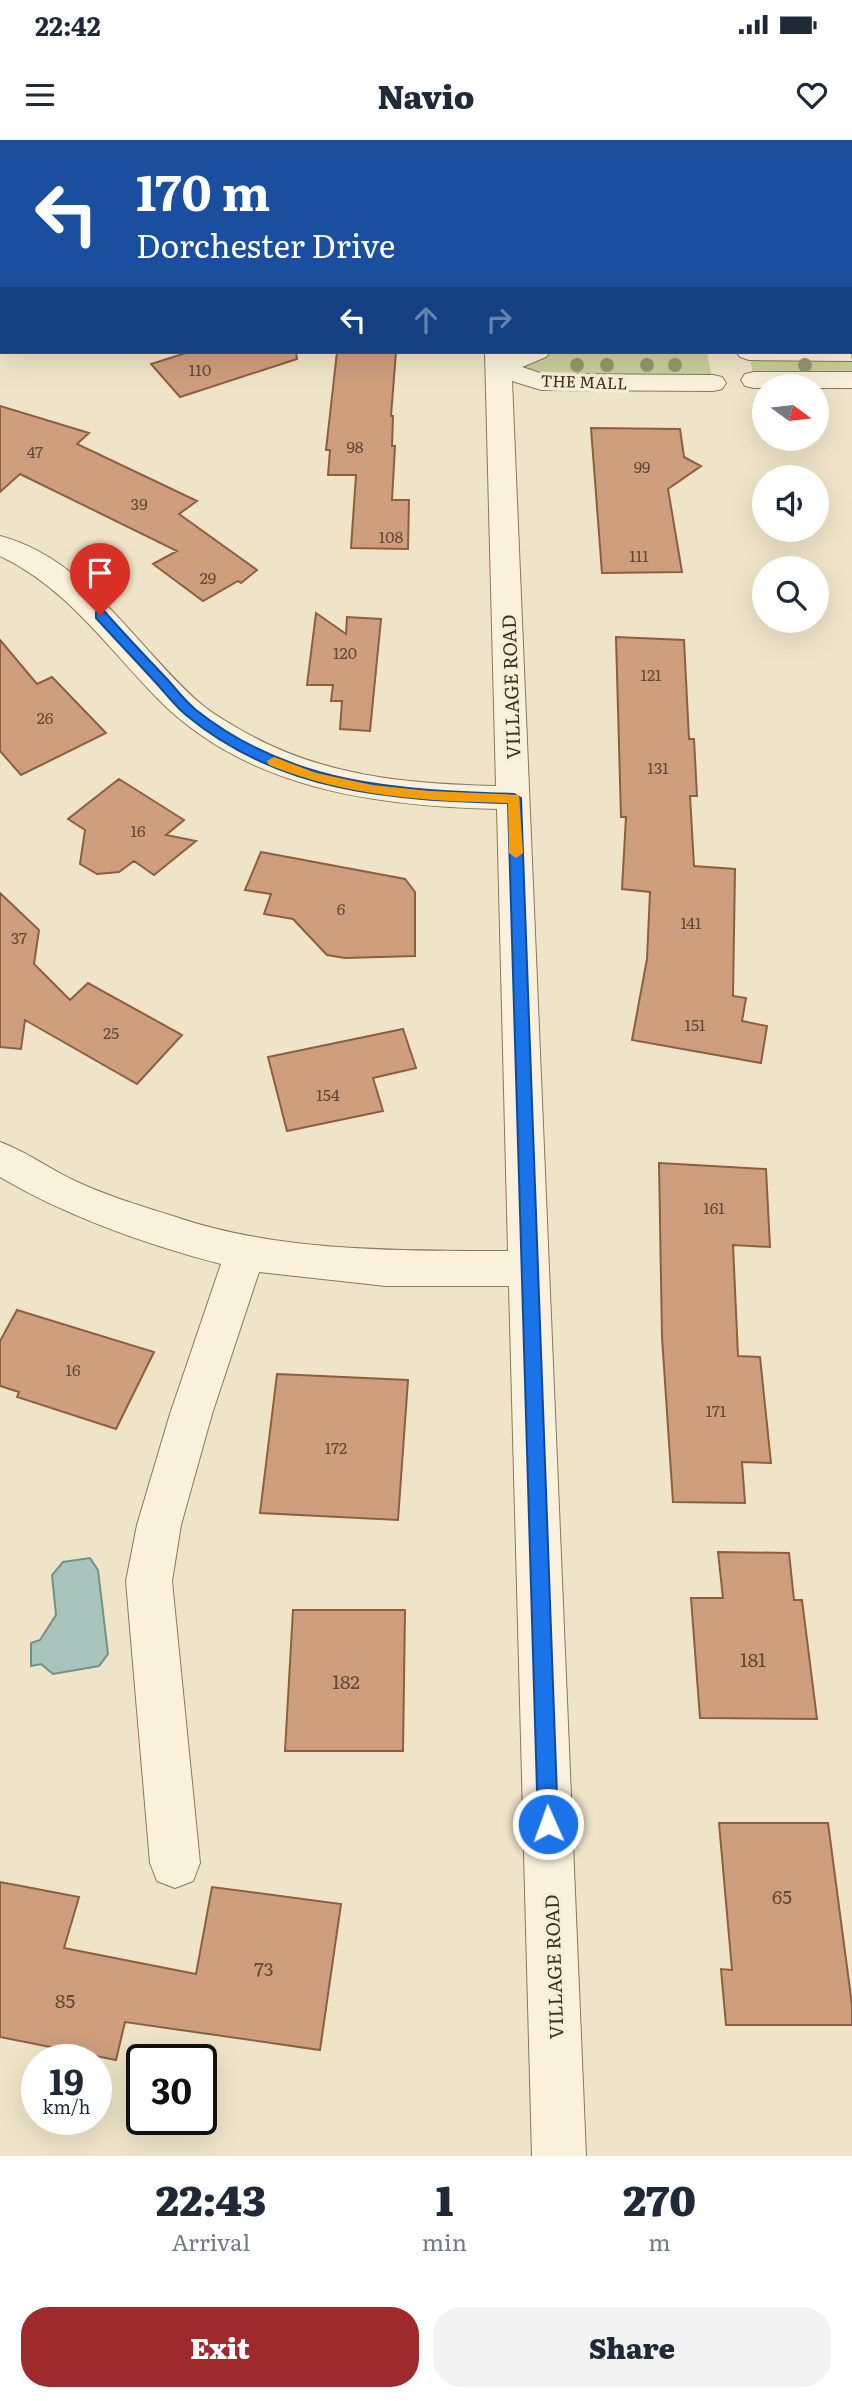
<!DOCTYPE html>
<html lang="en">
<head>
<meta charset="utf-8">
<style>
	:root { --surface:#fff; --page:#f2f2f3; --text:#1f2937; --muted:#747a83; --accent:#9e2a2b }
	body { margin:0; font-family:Literata,serif; background:var(--page); color:var(--text); height:100vh; display:flex; flex-direction:column; font-size:26px; white-space:nowrap }
	* { box-sizing:border-box; margin:0 }
	p { font-size:23px; color:var(--muted) }
	.icon { flex:none; width:38px; height:38px; fill:none; stroke:currentColor; stroke-width:2; stroke-linecap:round; stroke-linejoin:round }
	.map { position:relative; height:2016px; overflow:hidden }
	.drawer { display:flex; flex-direction:column; background:var(--surface); flex:1 }
	.drawer>* { flex:none }
	.banner { position:absolute; left:0px; top:0px; width:852px; height:214px; box-shadow:0 7px 28px #0002; background:#1a4fa0; color:#fff; overflow:hidden }
	.needle { width:46px; rotate:105deg }
	.buttons { position:absolute; left:752px; top:234px; display:grid; gap:14px }
	.buttons a { display:grid; place-items:center; width:77px; height:77px; border-radius:50%; background:var(--surface); box-shadow:0 7px 28px #0002; font-size:35px }
	.speed { position:absolute; left:21px; top:1904px; display:flex; gap:14px; font-size:35px; font-weight:700; text-align:center }
	.speed>* { display:grid; place-content:center; width:91px; height:91px; border-radius:50%; background:var(--surface); box-shadow:0 7px 28px #0002; line-height:1 }
	.speed small { font-size:18px; font-weight:400 }
	.speed .limit { border:4px solid #111; border-radius:10px; background:#fff; color:#111 }
	.pin { position:absolute; display:grid; place-items:center; width:60px; height:60px; color:#fff; margin:-72px -30px; border-radius:50% 50% 50% 0; rotate:-45deg; box-shadow:0 0 7px #0007 }
	.pin .icon { rotate:45deg }
	.me { position:absolute; width:77px; margin:-38px; rotate:358deg; stroke-linejoin:round; filter:drop-shadow(0 0 5px #0008) }
	.turn { display:flex; align-items:center; gap:24px; height:147px; padding:0 21px; font-size:32px }
	.turn .icon { width:91px; height:91px; stroke-width:2.5 }
	.turn b { display:block; font-size:49px; line-height:60px }
	.lanes { display:flex; align-items:center; height:66px; padding:0 21px; background:#0003; justify-content:center; gap:35px; direction:ltr }
	.lanes .off { opacity:.35 }
	.eta { display:flex; justify-content:space-evenly; align-items:center; height:119px; text-align:center }
	.eta b { font-size:42px; font-weight:800; line-height:49px }
	.primary-button { display:flex; gap:14px; margin-top:auto; padding:14px 21px }
	.primary-button a { flex:1; height:80px; border-radius:28px; background:var(--accent); color:#fff; font-size:28px; font-weight:800; line-height:80px; text-align:center }
	.primary-button a+a { background:var(--page); color:var(--text) }
	.status { display:flex; justify-content:space-between; align-items:center; height:49px; padding:0 35px; background:var(--surface); direction:ltr }
	.status svg { height:19px; fill:currentColor }
	header { display:flex; justify-content:space-between; align-items:center; height:91px; padding:0 21px; background:var(--surface); font-size:32px; font-weight:800 }
	.map>svg:first-child { display:block }
</style>
</head>
<body>
<div class="status"><b>22:42</b><svg viewBox="0 0 49 12"><path d="M0 12V9h3v3zM5 12V6h3v6zM10 12V3h3v9zM15 12V0h3v12zM26 1h20v11H26zM47 4h2v5h-2z"/></svg></div>
<header><svg class="icon" aria-label="menu" viewBox="0 0 24 24"><path d="M4 6h16M4 12h16M4 18h16"/></svg>Navio<svg class="icon" aria-label="heart" viewBox="0 0 24 24"><path d="M12 20l-8-8c-3-5 5-10 8-4 3-6 11-1 8 4z"/></svg></header>
<div class="map">
<svg width="852" height="2016" viewBox="0 0 852 2016">
	<rect width="100%" height="100%" fill="#f0e4c8"/>
	<path fill="#c9cf9b" d="M537 212H707L713 243 541 242 498 228Z
		M749 212 852 213V240H754Z"/>
	<path fill="#a9c4bc" stroke="#6f938a" stroke-width="2" d="M90 1418 98 1430 108 1514 99 1526 53 1534 41 1524 31 1526V1503L40 1500 56 1475 52 1435 63 1422Z"/>
	<path fill="#cf9f7d" stroke="#8d5f41" stroke-width="2" d="M189 212H296L297 219 180 257 151 224Z
		M337 212H396L391 276H393L392 306H395L392 360H409L408 409 351 408 356 335H328L330 310H326Z
		M0 266 89 293 77 304 197 361 179 374 257 430 241 443 238 441 203 461 153 424 177 411 20 334 0 352Z
		M591 288 680 289 684 317 701 326 668 349 682 432 602 433Z
		M316 473 346 494 347 477 381 479 370 591 340 589 342 561H331L333 545H307Z
		M616 497 684 500 689 599H694L697 656H690L694 726 735 729 733 856 746 858 742 881 767 886 761 923 632 900 647 819 650 752 622 749 626 677H621Z
		M0 500 37 544 52 537 106 593 21 635 0 611Z
		M119 639 184 680 166 695 196 701 154 735 134 721 119 732 97 734 80 724 85 690 68 679Z
		M261 712 405 739 415 752V816L345 818 327 815 293 779 264 774 271 754 245 750Z
		M0 753 39 790 34 824 70 860 88 843 182 895 137 944 25 880 21 909 0 907Z
		M403 889 416 928 373 938 383 971 287 991 268 917Z
		M659 1023 766 1029 770 1107 733 1105 738 1216 760 1217 771 1323 742 1322 745 1363 673 1362 662 1197Z
		M17 1170 154 1212 116 1289 17 1257 19 1252 0 1246V1201Z
		M277 1234 408 1240 398 1380 260 1373Z
		M718 1412 789 1413 794 1460H802L817 1579 700 1578 691 1458H723Z
		M293 1470H405L403 1611H285Z
		M719 1683H828L852 1865V1885H726L721 1829 732 1830Z
		M0 1742 79 1757 64 1808 196 1834 212 1747 341 1764 320 1910 125 1882 116 1920 0 1897Z"/>
	<g fill="none" stroke-linecap="round" stroke-linejoin="round">
		<g stroke="#8d765c" stroke-width="2">
			<path id="minor" d="M229 0H256L228 2Z
				M480 0H502V2H480Z
				M850 2H852V16H850Z
				M0 148H2V164H0Z
				M850 205 852 221 749 220 740 217 736 212H850Z
				M485 212H550L546 217 522 227 543 234 713 235 722 237 726 243 722 249 713 251 541 250 512 241 586 2016H532L509 1146H386L259 1132 212 1274 181 1385 172 1441 200 1723 193 1741 175 1748 157 1741 150 1723 126 1441 137 1385 170 1274 221 1124C145 1104 68 1077 0 1037V1002C25 1011 47 1027 71 1039 104 1055 141 1066 176 1077 278 1112 401 1111 508 1111L497 669C375 666 246 649 157 558 107 507 67 448 0 416V396C88 419 136 508 201 564 213 574 227 582 241 590 320 636 406 644 496 646Z
				M754 232H852V248H754L745 246 741 240 745 234Z"/>
		</g>
		<use href="#minor" fill="#faf1dc" fill-rule="evenodd"/>
	</g>
	<g fill="#96986f">
		<circle cx="577" cy="225" r="7"/>
		<circle cx="607" cy="225" r="7"/>
		<circle cx="647" cy="225" r="7"/>
		<circle cx="675" cy="225" r="7"/>
		<circle cx="805" cy="225" r="7"/>
	</g>
	<path fill="#1a73e8" stroke="#114b97" stroke-width="2" d="M100 471 105 472C125 495 146 517 167 539 176 549 185 561 196 570 292 646 398 650 514 654L521 658 558 1684 555 1691 548 1694 541 1691 538 1684 508 663C392 660 280 653 186 575 176 567 167 555 157 544 137 522 116 500 96 478V472Z"/>
	<path fill="#f59e0b" d="M274 617 316 633 372 645 429 651 519 655 523 713 516 718 509 713 508 663C423 661 349 657 269 625L267 621Z"/>
	<g text-anchor="middle" dominant-baseline="central" stroke-width="7" stroke-linejoin="round" paint-order="stroke">
		<g font-size="16" fill="#624a37">
			<text x="200" y="229">110</text>
			<text x="355" y="306">98</text>
			<text x="35" y="311">47</text>
			<text x="642" y="326">99</text>
			<text x="139" y="363">39</text>
			<text x="391" y="396">108</text>
			<text x="639" y="415">111</text>
			<text x="208" y="437">29</text>
			<text x="345" y="512">120</text>
			<text x="651" y="534">121</text>
			<text x="45" y="577">26</text>
			<text x="658" y="627">131</text>
			<text x="138" y="690">16</text>
			<text x="341" y="768">6</text>
			<text x="691" y="782">141</text>
			<text x="19" y="797">37</text>
			<text x="695" y="884">151</text>
			<text x="111" y="892">25</text>
			<text x="328" y="954">154</text>
			<text x="714" y="1067">161</text>
			<text x="73" y="1229">16</text>
			<text x="716" y="1270">171</text>
			<text x="336" y="1307">172</text>
		</g>
		<g font-size="16" fill="#3d2e20" stroke="#f7eed8">
			<text transform="translate(584 241) rotate(2)">THE MALL</text>
		</g>
		<g font-size="19" fill="#3d2e20" stroke="#f7eed8">
			<text transform="translate(510 547) rotate(-92)">VILLAGE ROAD</text>
			<text transform="translate(553 1827) rotate(-92)">VILLAGE ROAD</text>
		</g>
		<g font-size="19" fill="#624a37">
			<text x="753" y="1519">181</text>
			<text x="346" y="1541">182</text>
			<text x="782" y="1756">65</text>
			<text x="264" y="1828">73</text>
			<text x="65" y="1860">85</text>
		</g>
	</g>
</svg>
<div class="buttons">
<a><svg class="needle" viewBox="-14 -14 28 28"><path d="M0-13l5 13h-10z" fill="#e53935"/><path d="M0 13l5-13h-10z" fill="#747a83"/></svg></a>
<a><svg class="icon" aria-label="sound" viewBox="0 0 24 24"><path d="M4 9h4l5-4v14l-5-4H4zM17 9q2 3 0 6"/></svg></a>
<a><svg class="icon" aria-label="search" viewBox="0 0 24 24"><circle cx="10" cy="10" r="6"/><path d="M15 15l6 6"/></svg></a>
</div>
<div class="speed"><div>19<small>km/h</small></div><div class="limit">30</div></div>
<div class="pin" style="left:100px;top:475px;background:#d93025"><svg class="icon" aria-label="arrive" viewBox="0 0 24 24"><path d="M6 21V4h12l-3 4 3 4H6"/></svg></div>
<svg class="me" style="left:548px;top:1684px" viewBox="-20 -20 40 40"><circle r="17" fill="#1a73e8" stroke="#fff" stroke-width="3"/><path d="M0-11L8 9 0 5-8 9z" fill="#fff"/></svg>
<div class="banner">
<div class="turn"><svg class="icon" aria-label="left" viewBox="0 0 24 24"><path d="M17 20v-9H6M10 6l-5 5 5 5"/></svg><div><b>170 m</b>Dorchester Drive</div></div>
<div class="lanes"><svg class="icon" aria-label="left" viewBox="0 0 24 24"><path d="M17 20v-9H6M10 6l-5 5 5 5"/></svg><svg class="icon off" aria-label="ahead" viewBox="0 0 24 24"><path d="M12 20V5M6 11l6-6 6 6"/></svg><svg class="icon off" aria-label="right" viewBox="0 0 24 24"><path d="M7 20v-9h11M14 6l5 5-5 5"/></svg></div>
</div>
</div>
<section class="drawer">
<div class="eta">
<div><b>22:43</b><p>Arrival</p></div>
<div><b>1</b><p>min</p></div>
<div><b>270</b><p>m</p></div>
</div>
<div class="primary-button"><a>Exit</a><a>Share</a></div>
</section>
</body>
</html>
